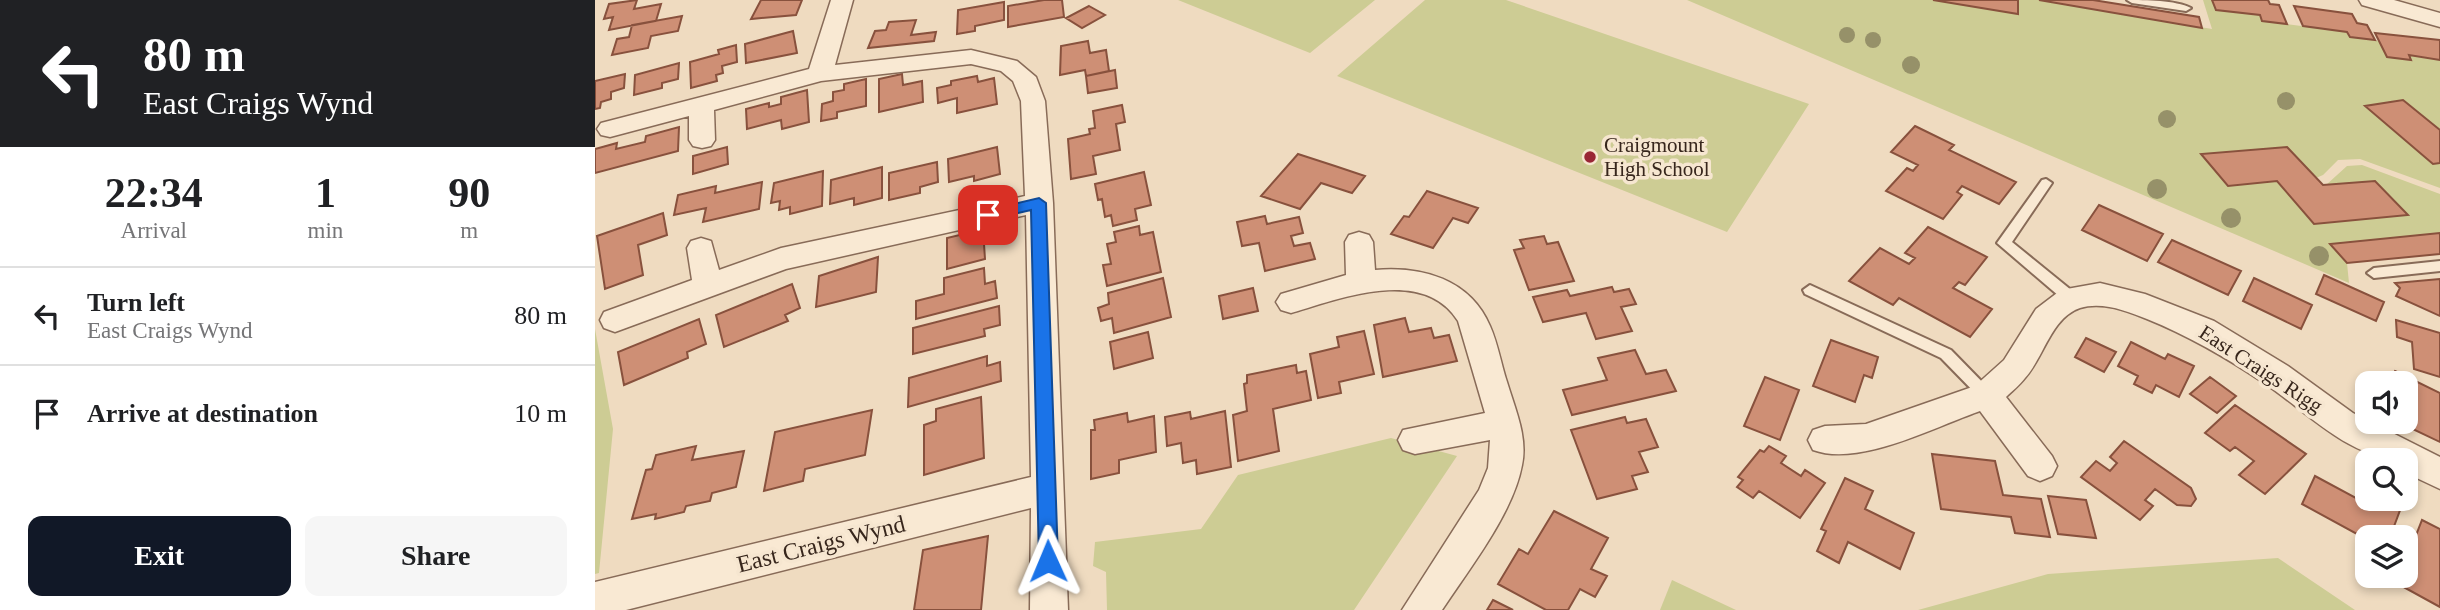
<!DOCTYPE html>
<html lang="en">
<head>
<meta charset="utf-8">
<style>
	:root { --surface:#fff; --page:#f6f6f6; --text:#202124; --muted:#757577; --line:#e0e0e0; --accent:#111827 }
	body { margin:0; font-family:"Times New Roman",serif; background:var(--page); color:var(--text); height:100vh; display:flex; flex-direction:column; font-size:26px; white-space:nowrap }
	* { box-sizing:border-box; margin:0 }
	p { font-size:23px; color:var(--muted) }
	.icon { flex:none; width:38px; height:38px; fill:none; stroke:currentColor; stroke-width:2; stroke-linecap:round; stroke-linejoin:round }
	.map { position:relative; flex:1; overflow:hidden }
	.drawer { display:flex; flex-direction:column; background:var(--surface); width:595px }
	.drawer>* { flex:none }
	.top-card { background:#202124; color:#fff; overflow:hidden }
	.controls { position:absolute; left:1760px; top:371px; display:grid; gap:14px }
	.controls a { display:grid; place-items:center; width:63px; height:63px; border-radius:14px; background:var(--surface); box-shadow:0 4px 10px #0003; font-size:35px }
	.pin { position:absolute; display:grid; place-items:center; width:60px; height:60px; color:#fff; margin:-30px; border-radius:14px; box-shadow:0 4px 10px #0006 }
	.me { position:absolute; width:77px; margin:-38px; rotate:359deg; stroke-linejoin:round; filter:drop-shadow(0 0 5px #0008) }
	.turn { display:flex; align-items:center; gap:24px; height:147px; padding:0 28px; font-size:32px }
	.turn .icon { width:91px; height:91px; stroke-width:2.5 }
	.turn b { display:block; font-size:49px; line-height:60px }
	.eta { display:flex; justify-content:space-evenly; align-items:center; height:119px; text-align:center }
	.eta b { font-size:42px; font-weight:600; line-height:49px }
	.button { display:flex; gap:14px; margin-top:auto; padding:14px 28px }
	.button a { flex:1; height:80px; border-radius:14px; background:var(--accent); color:#fff; font-size:28px; font-weight:600; line-height:80px; text-align:center }
	.button a+a { background:var(--page); color:var(--text) }
	ul { padding:0; list-style:none }
	li { display:flex; align-items:center; gap:21px; height:98px; padding:0 28px; border-top:2px solid var(--line) }
	li div { flex:1 }
	li b { display:block; font-size:26px }
	li em { font-style:normal }
	main { display:flex; flex:1; min-height:0 }
	.map>svg:first-child { display:block }
</style>
</head>
<body>
<main>
<section class="drawer">
<div class="top-card">
<div class="turn"><svg class="icon" aria-label="left" viewBox="0 0 24 24"><path d="M17 20v-9H6M10 6l-5 5 5 5"/></svg><div><b>80 m</b>East Craigs Wynd</div></div>
</div>
<div class="eta">
<div><b>22:34</b><p>Arrival</p></div>
<div><b>1</b><p>min</p></div>
<div><b>90</b><p>m</p></div>
</div>
<ul>
<li><svg class="icon" aria-label="left" viewBox="0 0 24 24"><path d="M17 20v-9H6M10 6l-5 5 5 5"/></svg><div><b>Turn left</b><p>East Craigs Wynd</p></div><em>80 m</em></li>
<li><svg class="icon" aria-label="arrive" viewBox="0 0 24 24"><path d="M6 21V4h12l-3 4 3 4H6"/></svg><div><b>Arrive at destination</b></div><em>10 m</em></li>
</ul>
<div class="button"><a>Exit</a><a>Share</a></div>
</section>
<div class="map">
<svg width="1845" height="610" viewBox="0 0 1845 610">
	<rect width="100%" height="100%" fill="#efdbc0"/>
	<path fill="#cdcc94" d="M583 0H780L715 53Z
		M830 0H911L1214 104 1132 232 742 76Z
		M1092 0H1338L1423 14V0H1444L1617 29 1608 0H1617L1621 10 1665 15 1668 21 1752 32 1755 37 1784 41 1792 57 1815 60 1814 55 1845 60V188L1765 159 1743 160 1728 175 1721 178 1692 147 1607 155 1633 186 1682 181 1720 224 1813 215 1780 181 1731 185 1752 166 1767 165 1845 194V233L1736 244 1752 263 1754 283Z
		M0 329 18 429 4 573 0 574Z
		M796 438 862 456 759 610H512L511 572 498 566 500 542 606 529 643 475Z
		M1683 558 1760 610H1323L1453 574Z
		M1077 580 1141 610H1065Z"/>
	<path fill="#ce8f75" stroke="#88513d" stroke-width="2" d="M42 0 39 9 66 4 61 21 14 30 18 17 9 19 14 4Z
		M166 0H207L201 15 156 19Z
		M449 0H467L469 17 413 27V6Z
		M1338 0H1423V14Z
		M1444 0H1498L1604 17 1607 28Z
		M1617 0H1673L1675 4 1684 5 1692 24 1667 21 1665 15 1621 10Z
		M409 2V20L380 26V31L362 34 363 10Z
		M494 6 510 15 487 28 471 18Z
		M1699 6 1757 14 1762 23 1772 25 1780 40 1755 37 1752 32 1708 26Z
		M87 16 83 31 56 36 53 48 17 55 22 39 34 37 37 25Z
		M321 20 316 35 341 32 339 41 273 48 280 31 291 30 294 22Z
		M198 31 202 53 151 63 150 44Z
		M1780 33 1845 40V60L1814 55 1816 60 1792 57Z
		M493 41 495 53 511 50 514 71 491 76 490 70 465 75 466 46Z
		M141 45 142 62 127 66 128 73 121 75 122 81 96 88 95 62 124 54 123 50Z
		M84 63 83 79 67 83V88L39 95 40 75Z
		M520 70 522 88 493 93 491 76Z
		M30 74 29 88 16 92V99L6 102 5 108 0 109V81Z
		M307 74 308 85 327 81 328 102 284 112V79Z
		M382 76 383 82 399 78 402 104 362 113V98L343 103 342 88 356 85V81Z
		M271 79V106L242 112V118L226 121 227 104 238 101V92L249 90V84Z
		M212 90 214 122 187 129 186 120 152 129 151 109 174 103V107L186 104V97Z
		M1808 100 1845 130V163L1838 164 1770 106Z
		M527 105 530 122 521 124 525 150 498 156 501 174 476 179 473 139 495 134 494 129 500 128 498 111Z
		M1320 126 1359 145 1354 150 1421 182 1404 204 1367 186 1362 192 1367 195 1348 219 1291 191 1312 168 1318 171 1323 165 1296 152Z
		M84 127 83 151 0 173V149L22 143 21 149 50 142 51 136Z
		M132 147 133 164 98 174V156Z
		M402 147 405 174 379 181V176L354 182 353 159Z
		M1692 147 1728 185 1780 181 1813 215 1719 224 1682 181 1633 186 1606 154Z
		M703 154 740 166 770 176 757 193 726 183 705 209 666 196Z
		M342 162 343 182 325 187V193L294 200V173Z
		M287 167V198L259 205V198L235 204 236 180Z
		M228 171 227 206 195 214V207L184 210 185 201 176 203 179 183Z
		M549 172 556 205 540 209 542 220 518 226 516 215 510 217 507 199 503 200 500 184Z
		M167 182 164 209 108 222 111 208 79 215 83 195 121 186 120 193Z
		M832 191 883 208 873 223 858 218 838 248 796 234 809 216 814 217Z
		M1504 205 1568 234 1552 261 1487 230Z
		M68 213 72 235 43 245 48 275 10 289 2 236Z
		M670 216 672 224 704 217 708 233 696 236 699 246 715 243 720 259 670 271 664 243 647 246 642 222Z
		M544 226 545 235 558 232 566 272 512 286 508 265 516 264 512 244 521 242 519 232Z
		M398 227V242L389 244 390 259 352 269V238Z
		M1333 227 1392 257 1370 285 1364 282 1358 288 1397 309 1375 337 1304 298 1298 305 1254 281 1285 248 1314 264 1320 258 1310 253Z
		M1845 233V254L1752 263 1735 244Z
		M949 236 952 244 963 242 979 281 934 290 919 250 929 248 925 240Z
		M1577 240 1646 271 1633 295 1563 262Z
		M283 257 281 292 221 307 224 276Z
		M389 268 390 284 400 281 402 298 321 319V301L349 294V278Z
		M1729 275 1789 302 1781 321 1721 294Z
		M568 278 576 317 519 333 517 318 506 321 503 308 514 304 513 293Z
		M1659 278 1717 305 1706 329 1648 301Z
		M1845 279V316L1801 296 1805 288 1800 283Z
		M197 284 205 308 190 315 193 321 129 347 121 315Z
		M1017 287 1019 292 1034 289 1041 304 1026 307 1037 331 1001 339 991 313 948 322 938 297 972 290 975 296Z
		M658 288 663 311 628 319 624 296Z
		M404 306 405 325 389 329 390 336 318 354V328Z
		M810 318 814 332 836 328 839 338 854 335 862 361 788 377 779 325Z
		M104 319 111 344 92 352 93 358 29 385 23 352Z
		M1801 320 1845 333V377L1819 369 1817 342 1802 337Z
		M769 331 779 374 744 382 746 393 723 398 715 354 744 347 742 337Z
		M553 332 558 358 519 369 515 342Z
		M1491 338 1521 352 1509 372 1480 357Z
		M1236 340 1283 357 1277 378 1269 375 1260 402 1218 386Z
		M1536 342 1570 359 1573 354 1599 366 1584 397 1561 385 1557 393 1539 384 1543 376 1523 366Z
		M1040 350 1051 374 1071 370 1081 391 977 415 968 390 1012 380 1003 358Z
		M392 356V366L405 362 406 381 313 407 314 378Z
		M701 365 702 373 711 371 716 400 678 409 684 451 643 461 638 415 652 411 649 384 652 383V375Z
		M1800 371 1845 393V442L1803 422H1811V383H1795Z
		M1170 377 1204 390 1185 440 1149 426Z
		M1615 377 1641 396 1622 413 1595 394Z
		M386 397 389 458 329 475V425L341 421V409Z
		M1640 405 1711 454 1670 494 1644 475 1659 461 1640 447 1635 451 1610 433Z
		M277 410 270 455 210 469 208 481 169 491 180 432Z
		M630 411 636 467 602 474 601 460 588 463 586 443 572 446 570 417 595 412 596 419Z
		M532 413 533 422 559 416 561 452 524 460V473L496 479V430H500L499 420Z
		M1030 417 1032 423 1051 419 1063 447 1044 452 1053 472 1037 476 1042 489 1002 499 976 430Z
		M1529 441 1596 488 1601 499 1596 506 1582 505 1560 489 1550 500 1558 506 1545 520 1486 477 1501 461 1515 471 1522 463 1515 457Z
		M101 446 97 460 149 451 141 487 117 493 115 501 91 506 89 512 60 519 61 514 37 519 51 470 57 469 61 455Z
		M1174 446 1191 456 1186 463 1206 476 1210 470 1230 483 1205 518 1164 491 1158 498 1142 487 1148 480 1143 477 1165 450 1169 452Z
		M1337 454 1400 461 1408 495 1446 499 1455 537 1420 533 1416 517 1346 509Z
		M1720 476 1770 503 1773 497 1796 499 1807 505 1795 537H1773V540L1707 504Z
		M1250 478 1278 491 1270 509 1319 533 1305 569 1253 542 1244 563 1222 551 1231 531 1226 529Z
		M1453 496 1491 500 1501 538 1463 534Z
		M959 511 1013 538 996 569 1012 576 1000 597 985 589 973 610H951L903 584 924 549 933 554Z
		M1827 520 1845 529V607L1803 584 1806 576H1811V561Z
		M393 536 386 610H319L328 550Z
		M898 600 918 610H892Z"/>
	<g fill="none" stroke-linecap="round" stroke-linejoin="round">
		<g stroke="#886b58" stroke-width="4">
			<path id="lane" d="M1532 0C1551 0 1580 0 1596 8L1591 11 1537 3Z
				M1451 179 1457 183 1417 242 1481 294 1483 298 1481 302H1471L1402 243 1447 180Z
				M1845 261V271L1779 278 1772 273 1779 268Z
				M1215 285 1356 350 1396 391 1399 395 1396 399 1391 401 1386 399 1346 358 1210 294 1208 290Z"/>
		</g>
		<g stroke="#886b58" stroke-width="3">
			<path id="street" d="M236 0H258L240 65 376 50 422 61 441 77 450 101 458 203 473 610H435L436 508 31 610H0V582L436 477 431 215 191 269 20 332 9 328 5 320 9 312 97 280 92 248 96 241 106 238 116 241 124 270 186 248 430 196 426 101 418 81 406 71 376 64 226 81 119 110 120 140 116 146 107 148 98 146 94 140V116L15 137 6 135 2 129 6 123 214 69Z
				M1764 0H1799L1845 13V27L1767 5Z
				M764 232 774 235 778 242 780 270C827 266 875 279 895 326 903 344 906 364 912 382 920 409 933 437 927 465 918 514 874 569 847 610H807L884 490 893 468 895 440 820 454 808 450 803 440 808 430 890 413 863 321C828 265 744 299 696 313L686 310 681 302 686 294 751 275 750 242 754 235Z
				M1505 283 1550 294 1619 321 1693 366 1758 413 1845 457V489L1811 473V460C1755 460 1714 413 1669 383 1632 358 1594 336 1552 319 1532 311 1507 301 1485 308 1456 318 1449 357 1430 378 1425 385 1417 391 1411 397L1457 456 1462 466 1457 476 1445 481 1433 476 1385 411C1339 427 1265 467 1218 450L1213 440 1218 430 1230 426 1271 424 1380 386 1409 360 1441 309 1466 290Z"/>
		</g>
		<use href="#lane" fill="#f9e9d3" fill-rule="evenodd"/>
		<use href="#street" fill="#f9e9d3" fill-rule="evenodd"/>
	</g>
	<g fill="#969169">
		<circle cx="1252" cy="35" r="8"/>
		<circle cx="1278" cy="40" r="8"/>
		<circle cx="1316" cy="65" r="9"/>
		<circle cx="1691" cy="101" r="9"/>
		<circle cx="1572" cy="119" r="9"/>
		<circle cx="1562" cy="189" r="10"/>
		<circle cx="1636" cy="218" r="10"/>
		<circle cx="1724" cy="256" r="10"/>
	</g>
	<path fill="#1a73e8" stroke="#114b97" stroke-width="2" d="M444 198 451 203 463 561 460 567 453 570 446 567 444 561 436 210 393 220 385 215 393 210Z"/>
	<circle fill="#992635" stroke="#f6e6d0" stroke-width="2.5" cx="995" cy="157" r="7"/>
	<g text-anchor="middle" dominant-baseline="central" stroke-width="7" stroke-linejoin="round" paint-order="stroke">
		<g font-size="21" fill="#37261c" stroke="#f6e6d0" text-anchor="start">
			<text x="1009" y="145">Craigmount<tspan x="1009" dy="24">High School</tspan></text>
		</g>
		<g font-size="21" fill="#37261c" stroke="#f6e6d0">
			<text transform="translate(1666 369) rotate(33)">East Craigs Rigg</text>
		</g>
		<g font-size="24" fill="#37261c" stroke="#f6e6d0">
			<text transform="translate(226 544) rotate(-14)">East Craigs Wynd</text>
		</g>
	</g>
</svg>
<div class="controls">
<a><svg class="icon" aria-label="sound" viewBox="0 0 24 24"><path d="M4 9h4l5-4v14l-5-4H4zM17 9q2 3 0 6"/></svg></a>
<a><svg class="icon" aria-label="search" viewBox="0 0 24 24"><circle cx="10" cy="10" r="6"/><path d="M15 15l6 6"/></svg></a>
<a><svg class="icon" aria-label="layers" viewBox="0 0 24 24"><path d="M12 4l9 5-9 5-9-5zM3 14l9 5 9-5"/></svg></a>
</div>
<div class="pin" style="left:393px;top:215px;background:#d93025"><svg class="icon" aria-label="arrive" viewBox="0 0 24 24"><path d="M6 21V4h12l-3 4 3 4H6"/></svg></div>
<svg class="me" style="left:453px;top:561px" viewBox="-20 -20 40 40"><path d="M0-17L14 15 0 8-14 15z" fill="#1a73e8" stroke="#fff" stroke-width="4"/></svg>
</div>
</main>
</body>
</html>
